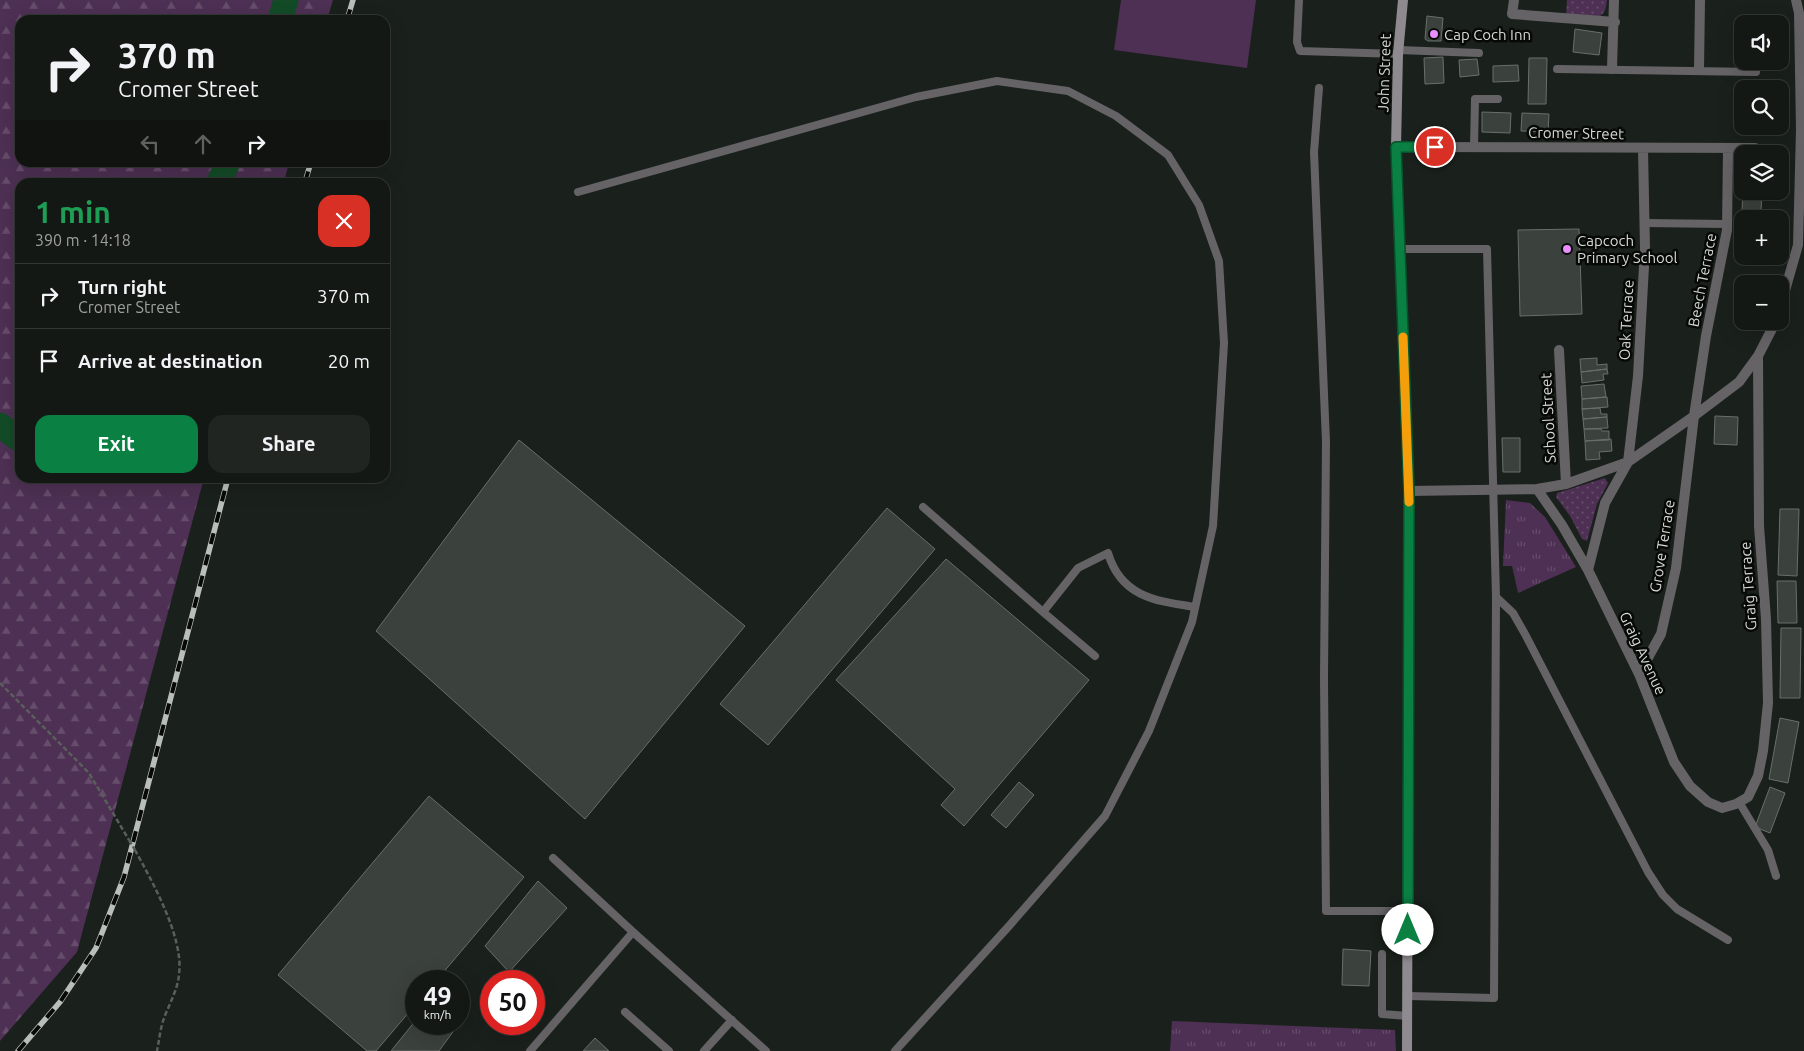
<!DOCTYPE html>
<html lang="en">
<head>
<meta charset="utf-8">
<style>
	:root { --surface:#141814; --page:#212522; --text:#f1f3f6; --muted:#9da0a0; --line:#333734; --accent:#0b8043 }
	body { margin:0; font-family:Ubuntu,sans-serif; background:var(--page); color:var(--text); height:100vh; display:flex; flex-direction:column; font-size:19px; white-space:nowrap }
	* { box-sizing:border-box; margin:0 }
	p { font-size:16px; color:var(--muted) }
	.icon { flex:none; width:28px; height:28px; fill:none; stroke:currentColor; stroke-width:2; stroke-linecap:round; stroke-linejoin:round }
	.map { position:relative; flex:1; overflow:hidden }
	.panel { position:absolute; left:15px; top:178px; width:375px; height:305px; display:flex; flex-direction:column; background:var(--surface); border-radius:15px; box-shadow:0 5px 20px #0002,0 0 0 1px var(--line) }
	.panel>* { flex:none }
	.top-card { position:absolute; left:15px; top:15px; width:375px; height:152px; border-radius:15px; box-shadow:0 5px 20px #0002,0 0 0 1px var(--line); background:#141814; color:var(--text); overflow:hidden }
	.tools { position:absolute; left:1734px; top:15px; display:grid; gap:10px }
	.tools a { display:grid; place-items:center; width:55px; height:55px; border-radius:10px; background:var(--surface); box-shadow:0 5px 20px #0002,0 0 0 1px var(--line); font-size:25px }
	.speed { position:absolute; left:405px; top:970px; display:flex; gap:10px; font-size:25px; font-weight:700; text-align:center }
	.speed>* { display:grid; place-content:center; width:65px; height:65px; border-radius:50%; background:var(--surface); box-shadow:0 5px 20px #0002,0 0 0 1px var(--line); line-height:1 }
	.speed small { font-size:12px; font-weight:400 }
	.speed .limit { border:8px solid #d22; background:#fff; color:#111 }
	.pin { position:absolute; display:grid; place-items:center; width:42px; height:42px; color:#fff; margin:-21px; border:2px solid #fff; border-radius:50%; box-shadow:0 1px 5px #0007 }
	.me { position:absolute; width:55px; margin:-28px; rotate:0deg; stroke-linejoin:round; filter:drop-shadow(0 0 4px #0008) }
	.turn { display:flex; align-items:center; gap:18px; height:105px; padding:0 20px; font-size:22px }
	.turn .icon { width:65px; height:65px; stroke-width:2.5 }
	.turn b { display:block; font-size:35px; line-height:42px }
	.lanes { display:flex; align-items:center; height:48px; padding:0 20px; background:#0003; justify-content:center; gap:25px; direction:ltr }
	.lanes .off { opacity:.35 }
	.round { display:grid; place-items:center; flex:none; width:52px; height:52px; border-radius:15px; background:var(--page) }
	.head { display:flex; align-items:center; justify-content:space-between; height:85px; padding:0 20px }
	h1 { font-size:30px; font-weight:700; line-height:38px; color:#1e9e55 }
	.button { display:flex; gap:10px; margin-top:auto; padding:10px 20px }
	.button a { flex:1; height:58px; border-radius:15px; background:var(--accent); color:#fff; font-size:20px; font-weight:700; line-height:58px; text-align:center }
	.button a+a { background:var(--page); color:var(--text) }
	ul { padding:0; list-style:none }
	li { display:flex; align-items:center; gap:15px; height:65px; padding:0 20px; border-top:1px solid var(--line) }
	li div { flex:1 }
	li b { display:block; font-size:19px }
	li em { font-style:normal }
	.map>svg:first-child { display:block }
</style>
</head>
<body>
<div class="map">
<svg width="1804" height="1051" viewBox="0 0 1804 1051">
	<defs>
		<pattern id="grass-dots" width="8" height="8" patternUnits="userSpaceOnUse" patternTransform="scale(1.25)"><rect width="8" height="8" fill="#4d3053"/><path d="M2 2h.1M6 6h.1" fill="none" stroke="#664d6b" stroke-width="1.8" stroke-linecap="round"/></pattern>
		<pattern id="forest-firs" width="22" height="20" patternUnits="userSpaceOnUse" patternTransform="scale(1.25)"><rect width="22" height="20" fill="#4d3053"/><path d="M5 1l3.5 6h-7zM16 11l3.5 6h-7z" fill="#664d6b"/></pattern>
		<pattern id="park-tufts" width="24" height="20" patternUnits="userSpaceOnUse" patternTransform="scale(1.25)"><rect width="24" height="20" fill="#4d3053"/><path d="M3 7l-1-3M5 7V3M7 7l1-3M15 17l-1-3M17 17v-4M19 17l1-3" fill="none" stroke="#664d6b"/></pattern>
	</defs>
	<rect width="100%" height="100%" fill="#1a201b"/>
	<path fill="url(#grass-dots)" d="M1567 0H1607C1606 7 1606 12 1600 16L1566 15Z
		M1605 478 1608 483 1597 504 1587 541 1582 539 1570 516 1556 497 1557 493Z"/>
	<path fill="url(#forest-firs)" d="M0 0H333L327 20H20V162L289 163 284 182H20V478H204L77 952 0 1041Z"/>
	<path fill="url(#park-tufts)" d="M1506 500 1530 503 1545 517 1576 567 1518 593 1512 566H1503Z
		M1172 1021 1395 1030 1396 1051H1170Z"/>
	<path fill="#4d3053" d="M1121 0H1256L1247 68 1114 50Z"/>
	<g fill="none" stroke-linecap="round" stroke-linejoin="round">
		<path stroke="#134b27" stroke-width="25" d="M280 20 286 0
			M219 182 228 162
			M0 425 20 440"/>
	</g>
	<path fill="#3b413c" stroke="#696f6a" d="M1427 16 1443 18 1441 41H1428L1425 39Z
		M1575 29 1602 33 1599 55 1573 52Z
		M1443 57 1444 83 1425 84 1424 58Z
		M1529 58H1547L1546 104H1528Z
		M1477 59 1479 75 1460 77 1459 60Z
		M1518 65 1519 81 1493 82V66Z
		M1482 112 1511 113 1510 133 1482 132Z
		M1522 113 1549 114 1548 132 1521 131Z
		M1743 191H1762L1761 211 1742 210Z
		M1579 229 1582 314 1520 316 1518 230Z
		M1597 358V365L1607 364V369L1581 372 1580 359Z
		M1607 369 1608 374H1603L1604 380 1582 383 1581 372Z
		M1604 384 1606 397 1582 399 1581 386Z
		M1607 397 1608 407 1582 409V399Z
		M1600 408 1601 414H1607V417L1583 419 1582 409Z
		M1715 416 1738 417 1737 445 1714 444Z
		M1607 417 1608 428 1584 429 1583 419Z
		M1584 429H1601L1602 431H1609V440L1585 441Z
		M1502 438H1520V472H1503Z
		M1611 439 1612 451 1599 452 1600 459 1586 460 1585 441Z
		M519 440 745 626 585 819 376 631Z
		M887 508 935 549 768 745 720 704Z
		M1780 509H1799L1797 576 1778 575Z
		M946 559 1089 680 964 826 941 805 955 789 836 680Z
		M1777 581H1796L1797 623H1778Z
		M1781 628H1801L1800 698H1780Z
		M1780 718 1799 722 1788 783 1769 779Z
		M1019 782 1034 795 1006 828 991 815Z
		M1770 787 1785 793 1770 833 1755 827Z
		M429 796 524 877 436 981H416V1004L376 1051H367L278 975Z
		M538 881 567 908 509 972 485 946Z
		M1343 949 1371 951 1369 986 1342 985Z
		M416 1020V1024H457L458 1025 439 1051H391Z
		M595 1038 609 1051H583Z"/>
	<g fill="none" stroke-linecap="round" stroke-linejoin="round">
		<path stroke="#595f5a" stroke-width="2.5" stroke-dasharray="5 2.5" stroke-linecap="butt" d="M0 683 89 773 129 840
			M135 850C152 881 184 938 179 974 178 990 168 1006 163 1021 160 1031 159 1041 157 1051"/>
		<path stroke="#656366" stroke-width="8" d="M1299 0 1297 42 1300 51 1398 54
			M1399 50 1479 53
			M1557 69 1756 72
			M1319 88 1314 152 1326 442 1324 678 1326 911H1408
			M1474 147 1475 99H1498
			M578 192 916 97 997 81 1068 91 1116 116 1168 155 1199 205 1219 261 1224 343 1213 526 1192 622 1149 731 1105 816 1009 926 895 1051
			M1645 223 1727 224
			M1400 249H1487L1496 597 1494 998 1408 996
			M923 507 1043 612 1078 568 1108 553C1121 597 1156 601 1195 607
			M1496 597 1513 613 1525 634 1648 872 1663 895 1677 909 1728 940
			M1043 612 1095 656
			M1739 802 1768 850 1776 876
			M553 858 633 932 766 1051
			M1382 954V1014L1408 1016
			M625 1012 669 1051
			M530 1051 633 932
			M704 1051 732 1020"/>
		<path stroke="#656366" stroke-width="10" d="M1514 0 1512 14 1615 22
			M1612 69 1614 0
			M1699 70 1700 0
			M1396 147 1755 148
			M1780 308 1798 245 1801 130 1799 13 1796 0
			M1559 350 1566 484
			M1537 489 1562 525 1588 570 1639 674 1674 762 1690 786 1708 802 1722 808 1736 804 1748 797 1758 776 1763 751 1768 703 1766 619 1759 526 1758 356
			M1409 491 1537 489 1566 484 1628 462 1694 416 1739 382 1758 356 1776 321
			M1588 570 1605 503 1628 462 1638 376 1645 248 1643 149
			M1639 674 1661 634 1676 568 1694 416 1706 336 1727 230 1728 149"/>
		<path stroke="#8e8a8f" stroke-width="10" d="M1403 0 1398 54 1396 147 1409 491 1407 1051"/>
		<g stroke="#b9beba" stroke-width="5.5">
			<path id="rail" d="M347 20 353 0
				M305 182 311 162
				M18 1051 60 1002 96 948 124 877 228 478"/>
		</g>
		<use href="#rail" stroke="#070907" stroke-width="4" stroke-dasharray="11" stroke-linecap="butt"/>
		<path stroke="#595f5a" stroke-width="2.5" stroke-dasharray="5 2.5" stroke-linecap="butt" d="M129 840 135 850"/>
	</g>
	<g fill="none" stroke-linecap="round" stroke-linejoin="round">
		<g stroke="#07532c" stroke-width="12">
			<path id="route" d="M1408 930 1409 491 1396 147H1435"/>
		</g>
		<use href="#route" stroke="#0b8043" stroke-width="9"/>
		<path stroke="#f59e0b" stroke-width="9" d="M1403 337 1409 502"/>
	</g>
	<g fill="#e98efe" stroke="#070907" stroke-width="2">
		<circle cx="1434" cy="34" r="5"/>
		<circle cx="1567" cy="249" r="5"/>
	</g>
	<g text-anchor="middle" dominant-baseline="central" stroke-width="5" stroke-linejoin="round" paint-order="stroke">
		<g font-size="15" fill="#d5d9d6" stroke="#070907" text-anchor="start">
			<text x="1444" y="34">Cap Coch Inn</text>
			<text x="1577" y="240">Capcoch<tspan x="1577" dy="17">Primary School</tspan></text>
		</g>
		<g font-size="15" fill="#d5d9d6" stroke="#070907">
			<text transform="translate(1384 73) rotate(-88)">John Street</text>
			<text transform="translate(1576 133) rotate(1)">Cromer Street</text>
			<text transform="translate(1702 280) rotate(-79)">Beech Terrace</text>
			<text transform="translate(1626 320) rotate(-87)">Oak Terrace</text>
			<text transform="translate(1548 418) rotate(-93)">School Street</text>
			<text transform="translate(1662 546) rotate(-81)">Grove Terrace</text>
			<text transform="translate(1748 586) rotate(-94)">Graig Terrace</text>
			<text transform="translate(1643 653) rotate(65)">Graig Avenue</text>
		</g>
	</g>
</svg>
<div class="tools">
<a><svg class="icon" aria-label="sound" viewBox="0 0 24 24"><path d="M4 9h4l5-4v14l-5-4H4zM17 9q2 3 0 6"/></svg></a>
<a><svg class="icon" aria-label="search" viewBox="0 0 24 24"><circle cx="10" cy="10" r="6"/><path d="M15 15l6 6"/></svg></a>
<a><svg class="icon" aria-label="layers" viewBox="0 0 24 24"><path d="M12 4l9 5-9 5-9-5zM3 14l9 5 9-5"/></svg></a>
<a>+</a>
<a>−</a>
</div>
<div class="speed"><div>49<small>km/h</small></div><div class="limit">50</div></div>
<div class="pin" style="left:1435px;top:147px;background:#d93025"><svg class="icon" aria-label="arrive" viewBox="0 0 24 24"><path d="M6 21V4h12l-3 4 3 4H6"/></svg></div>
<svg class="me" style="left:1408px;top:930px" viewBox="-20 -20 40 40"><circle r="19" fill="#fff"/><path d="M0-13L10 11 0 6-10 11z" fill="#0b8043"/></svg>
<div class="top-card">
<div class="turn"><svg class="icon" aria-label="right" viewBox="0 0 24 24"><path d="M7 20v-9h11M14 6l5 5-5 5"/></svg><div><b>370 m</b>Cromer Street</div></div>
<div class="lanes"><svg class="icon off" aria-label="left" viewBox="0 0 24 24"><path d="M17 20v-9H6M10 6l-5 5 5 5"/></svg><svg class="icon off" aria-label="ahead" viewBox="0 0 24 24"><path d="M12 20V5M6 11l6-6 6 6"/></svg><svg class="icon" aria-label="right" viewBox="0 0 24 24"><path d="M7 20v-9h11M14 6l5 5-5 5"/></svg></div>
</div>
<section class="panel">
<div class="head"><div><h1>1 min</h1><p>390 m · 14:18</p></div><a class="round" style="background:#d93025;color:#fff"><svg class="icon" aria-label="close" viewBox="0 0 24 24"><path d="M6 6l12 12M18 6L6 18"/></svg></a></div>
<ul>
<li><svg class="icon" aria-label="right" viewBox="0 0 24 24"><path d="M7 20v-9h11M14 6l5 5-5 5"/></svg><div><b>Turn right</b><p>Cromer Street</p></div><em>370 m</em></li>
<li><svg class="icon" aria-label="arrive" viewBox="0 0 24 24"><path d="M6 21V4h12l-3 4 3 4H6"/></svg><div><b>Arrive at destination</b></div><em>20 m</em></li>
</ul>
<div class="button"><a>Exit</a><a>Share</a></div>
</section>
</div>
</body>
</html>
